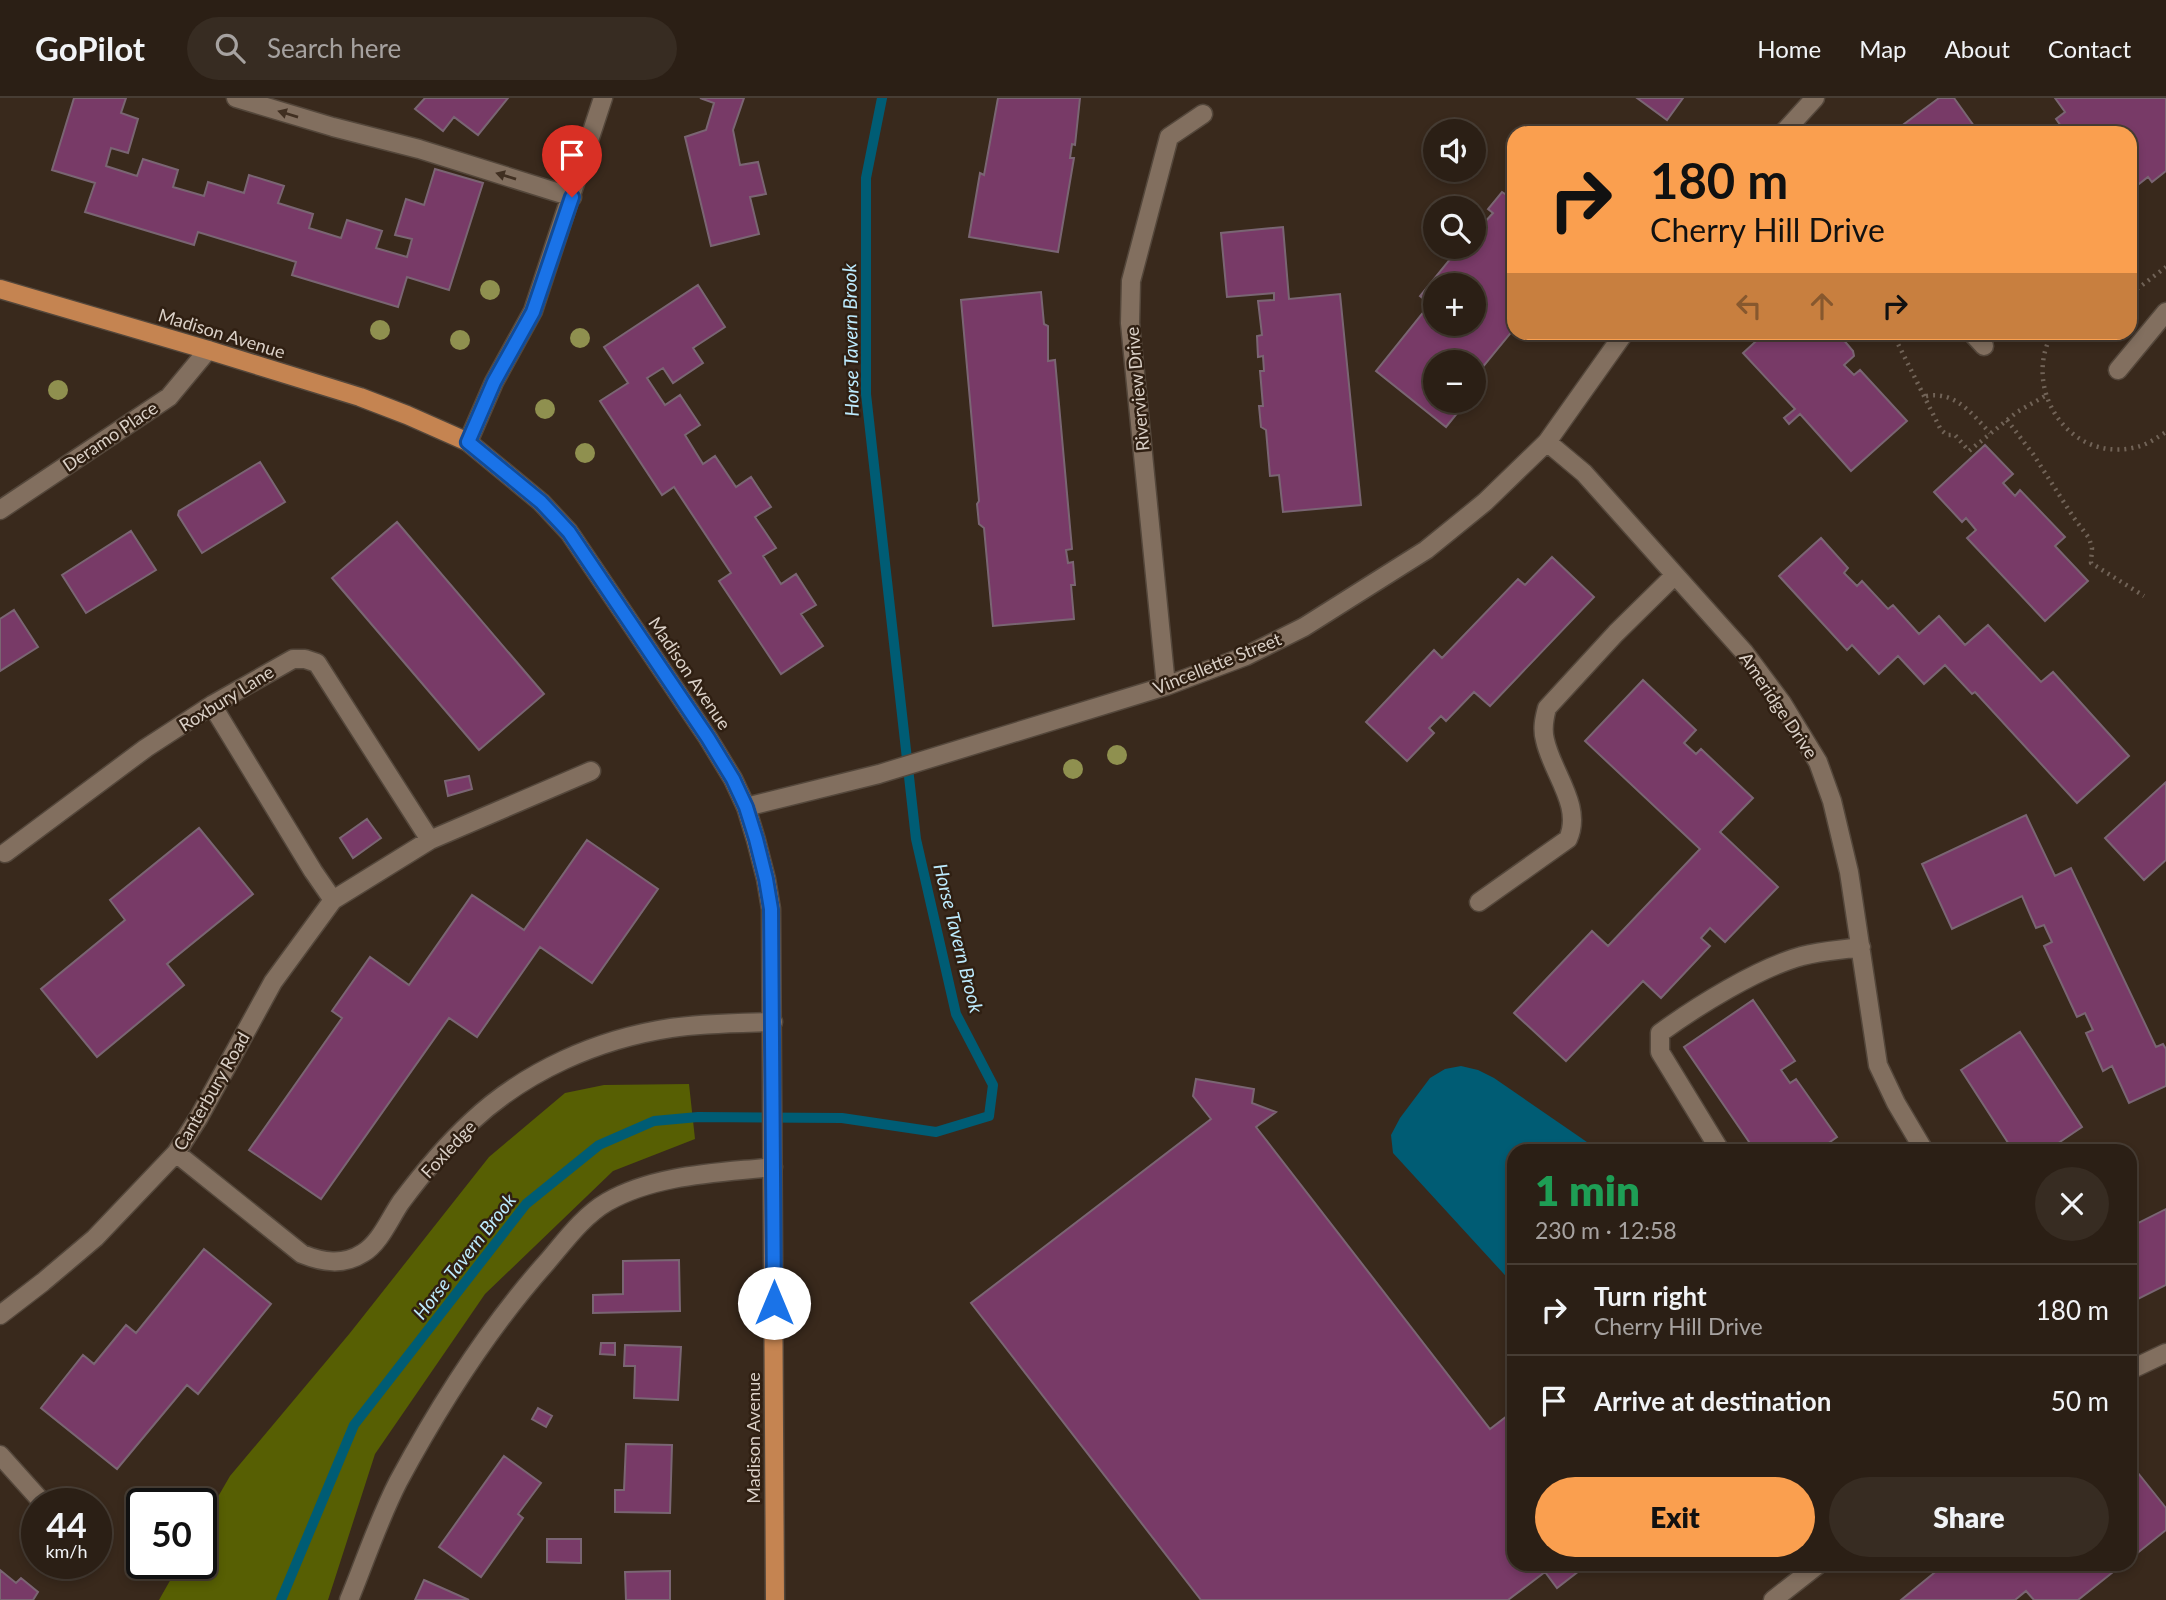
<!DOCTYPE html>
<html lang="en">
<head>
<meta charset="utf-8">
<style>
	:root { --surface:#2b1f15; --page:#372c22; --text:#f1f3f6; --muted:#a6a2a0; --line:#473d34; --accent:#fa9f4f }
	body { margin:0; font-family:Lato,sans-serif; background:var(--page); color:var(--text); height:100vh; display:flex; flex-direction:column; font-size:26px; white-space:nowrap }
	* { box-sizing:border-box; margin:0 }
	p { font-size:23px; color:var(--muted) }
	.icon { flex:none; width:38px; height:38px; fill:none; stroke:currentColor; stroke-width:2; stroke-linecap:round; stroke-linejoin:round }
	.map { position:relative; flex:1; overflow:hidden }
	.side { position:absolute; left:1507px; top:1046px; width:630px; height:427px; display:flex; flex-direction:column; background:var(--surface); border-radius:21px; box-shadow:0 4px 10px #0003,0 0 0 2px var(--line) }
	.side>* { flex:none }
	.guide { position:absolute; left:1507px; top:28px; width:630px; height:214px; border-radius:21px; box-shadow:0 4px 10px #0003,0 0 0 2px var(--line); background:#fa9f4f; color:#111; overflow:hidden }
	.buttons { position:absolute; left:1423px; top:21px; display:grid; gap:14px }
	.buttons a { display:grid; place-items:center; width:63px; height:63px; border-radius:50%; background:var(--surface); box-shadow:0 4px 10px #0003,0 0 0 2px var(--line); font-size:35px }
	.speed { position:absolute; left:21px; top:1390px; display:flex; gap:14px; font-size:35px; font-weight:700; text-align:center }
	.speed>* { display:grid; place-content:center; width:91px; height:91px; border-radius:50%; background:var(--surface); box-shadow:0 4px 10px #0003,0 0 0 2px var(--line); line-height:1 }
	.speed small { font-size:18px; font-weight:400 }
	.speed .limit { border:4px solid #111; border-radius:10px; background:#fff; color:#111 }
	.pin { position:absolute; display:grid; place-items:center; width:60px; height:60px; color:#fff; margin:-72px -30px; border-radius:50% 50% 50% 0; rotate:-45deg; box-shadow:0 0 7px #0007 }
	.pin .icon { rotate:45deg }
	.me { position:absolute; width:77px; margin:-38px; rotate:0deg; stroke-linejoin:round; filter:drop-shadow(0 0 5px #0008) }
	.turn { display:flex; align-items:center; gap:24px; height:147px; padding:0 28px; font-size:32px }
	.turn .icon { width:91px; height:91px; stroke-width:2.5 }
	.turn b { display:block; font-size:49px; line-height:60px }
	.lanes { display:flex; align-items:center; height:66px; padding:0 28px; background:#0003; justify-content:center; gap:35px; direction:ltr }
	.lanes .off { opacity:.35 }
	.round { display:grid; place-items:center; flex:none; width:74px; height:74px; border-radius:37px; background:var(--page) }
	.headline { display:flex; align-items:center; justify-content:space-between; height:119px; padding:0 28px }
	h1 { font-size:42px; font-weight:800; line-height:52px; color:#1e9e55 }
	.button { display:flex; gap:14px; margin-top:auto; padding:14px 28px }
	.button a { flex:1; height:80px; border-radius:42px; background:var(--accent); color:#111; font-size:28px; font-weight:800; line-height:80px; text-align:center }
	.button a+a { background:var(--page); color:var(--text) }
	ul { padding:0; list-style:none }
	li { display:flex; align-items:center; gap:21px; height:91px; padding:0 28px; border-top:2px solid var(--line) }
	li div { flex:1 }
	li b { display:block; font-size:26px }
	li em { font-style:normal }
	header { display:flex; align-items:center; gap:42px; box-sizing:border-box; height:98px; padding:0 35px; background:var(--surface); border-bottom:2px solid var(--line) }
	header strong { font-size:33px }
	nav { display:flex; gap:38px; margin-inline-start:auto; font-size:24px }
	.search { width:490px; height:63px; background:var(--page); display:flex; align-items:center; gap:18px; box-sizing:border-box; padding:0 24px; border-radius:38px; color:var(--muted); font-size:26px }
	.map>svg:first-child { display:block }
</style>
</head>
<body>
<header>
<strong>GoPilot</strong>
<div class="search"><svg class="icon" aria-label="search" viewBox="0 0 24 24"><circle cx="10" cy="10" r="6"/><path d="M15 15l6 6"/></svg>Search here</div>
<nav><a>Home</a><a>Map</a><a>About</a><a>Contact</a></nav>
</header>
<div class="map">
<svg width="2166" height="1502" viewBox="0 0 2166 1502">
	<rect width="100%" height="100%" fill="#39291c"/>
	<path fill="#575f03" d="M689 986 695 1041 613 1073 485 1196 375 1356 328 1502H159L180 1465H201V1428L230 1378 350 1235 489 1059 565 995 604 987Z"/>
	<path fill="#005c74" d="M1461 968 1478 972 1494 980 1600 1053 1514 1054V1187L1393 1055 1391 1037 1400 1020 1430 980 1445 971Z"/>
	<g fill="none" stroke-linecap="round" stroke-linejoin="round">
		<path stroke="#005c74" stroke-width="10" d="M281 1502 354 1327 526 1106 599 1047 654 1023 698 1019 842 1020 936 1034 989 1018 993 987 956 916 916 741 866 296V80L882 0"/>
	</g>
	<path fill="#783a67" stroke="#7a6573" stroke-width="2" fill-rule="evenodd" d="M74 0H126L121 15 138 21 128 55 111 50 106 68 137 78 143 61 178 72 173 89 204 98 208 84 244 95 249 77 284 88 278 105 313 116 309 130 341 140 347 122 382 133 376 150 407 159 412 141 395 137 406 101 424 107 435 71 483 85 449 192 407 179 398 209 292 177 296 164 198 134 194 147 85 114 95 85 52 72Z
		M425 0H508L478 37 454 19 443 33 415 11Z
		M700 0H744L733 32 740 67 758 64 766 96 750 99 759 136 711 148 685 39 706 32 714 5Z
		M998 0H1080L1075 47 1072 46 1070 60H1074L1058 154 969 139 980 75 984 77Z
		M1637 0H1683L1667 22Z
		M1939 0H1954L1979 35H1892Z
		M2055 0H2166V73L2152 84 2148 79 2130 93V35H2066L2056 21 2065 14Z
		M1514 85V231L1481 271 1486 280 1474 295V264H1435V303H1467L1446 329 1376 273 1430 206 1420 198 1460 149H1474V132L1481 122 1484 125 1493 115 1488 111 1502 94 1505 96ZM1435 187H1474V226H1435Z
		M1283 129 1289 201 1340 196 1361 407 1283 414 1279 377 1270 378 1266 332 1261 329 1259 308H1263L1260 273H1264L1263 258 1258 259 1257 238 1262 237 1258 203 1274 202V195L1227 199 1221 135Z
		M698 187 725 229 693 250 703 265 673 285 663 270 647 280 665 307 680 297 700 327 685 337 703 366 715 358 736 389 751 379 771 409 755 419 776 450 763 458 781 486 796 476 816 507 801 516 823 548 781 576 719 483 731 475 674 389 662 397 600 303 628 285 604 249Z
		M1041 194 1044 226 1048 228V263L1055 262 1072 451 1066 452 1068 465 1073 464 1075 487H1071L1074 521 993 528 984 430 979 426 977 406 979 403 961 202Z
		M1766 234H1837L1853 253 1854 258 1844 267 1854 277 1860 272 1907 323 1851 373 1800 316 1789 326 1784 320 1795 311 1743 255Z
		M1985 347 2013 376 2003 385 2015 398 2020 392 2065 439 2055 448 2088 483 2045 523 1967 440 1976 432 1966 420 1962 424 1934 394Z
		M260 364 285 404 202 455 178 417 179 413Z
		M397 424 544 596 479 652 332 480Z
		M131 433 156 472 86 515 62 477Z
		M1821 440 1848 470 1844 475 1857 488 1862 483 1888 511 1893 507 1919 536 1939 518 1965 547 1988 527 2041 584 2053 574 2129 658 2077 705 1975 594 1972 596 1945 567 1924 586 1898 558 1879 576 1852 547 1847 552 1779 478Z
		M1552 459 1594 499 1490 608 1474 594 1446 623 1441 618 1429 630 1434 635 1407 663 1366 624 1434 552 1442 560 1518 481 1525 487Z
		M14 512 38 549 0 573V521Z
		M1643 582 1696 632 1684 645 1696 656 1701 651 1753 700 1720 734 1778 789 1725 844 1710 830 1701 840 1710 848 1661 900 1643 883 1566 963 1514 915 1592 833 1608 848 1700 751 1585 643Z
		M469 678 472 691 448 698 445 683Z
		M2166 684V762L2144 782 2105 740Z
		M2026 717 2055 778 2071 770 2156 949 2163 946 2166 951V988L2129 1005 2112 968 2103 973 2086 935 2093 932 2085 915 2077 919 2044 848 2052 844 2044 827 2036 830 2022 798 1952 831 1922 766Z
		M367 721 381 740 353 760 340 740Z
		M199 730 253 796 167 866 184 887 97 959 41 891 125 822 110 802Z
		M587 742 658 791 592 885 540 849 477 939 449 920 321 1101 249 1052 342 920 332 913 370 859 409 887 472 797 524 832Z
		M1753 902 1795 963 1781 972 1790 985 1796 981 1837 1039 1823 1049 1826 1054H1756L1684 949Z
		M2020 934 2082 1029 2045 1054H2014L1961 972Z
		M1196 981 1254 991 1252 1005 1276 1014 1256 1029 1490 1331 1511 1315 1514 1319V1466H1588L1557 1490 1545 1474 1508 1502H1201L971 1205 1211 1021 1193 998Z
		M2166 1111V1187L2130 1205V1129Z
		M204 1151 271 1206 198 1296 187 1287 117 1371 41 1310 83 1257 94 1266 126 1227 136 1235Z
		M679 1162 680 1213 593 1215V1197L623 1196V1163Z
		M601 1245H615V1257L600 1256Z
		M625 1247 681 1249 678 1302 634 1300 635 1268H624Z
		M538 1310 552 1318 546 1329 532 1321Z
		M626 1346 672 1347 670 1415 615 1414V1392H624Z
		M504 1358 541 1385 518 1416 523 1420 481 1479 439 1449Z
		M2130 1365 2166 1410V1432L2130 1461Z
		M547 1441H581V1465L547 1464Z
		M1945 1466H2123L2078 1502H2034L2026 1493 2015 1502H1901Z
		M0 1472 16 1485 21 1480 38 1494 33 1502H0Z
		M670 1473V1502H626L625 1474Z
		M424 1482 469 1502H415Z"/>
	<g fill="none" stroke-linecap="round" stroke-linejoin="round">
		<g stroke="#54473b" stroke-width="21">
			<path id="minor" d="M236 0 333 29 419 51 572 99
				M1783 35 1815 0
				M1971 234 1984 248
				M2118 272 2166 214
				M468 344 494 284 533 213 603 0
				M1547 344 1584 375 1744 554 1782 605 1818 664 1832 703 1849 774 1878 967 1896 1005 1925 1054
				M0 412 169 299 208 252
				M1166 588 1130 225 1131 183 1169 39 1203 16
				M746 709 879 676 1166 588 1246 558 1304 529 1426 452 1485 404 1547 344 1625 234
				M5 755 146 650 212 607 293 561H305L317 565 430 742
				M333 802 430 742 591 673
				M1479 804 1568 741C1583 708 1552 675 1545 642 1542 631 1544 621 1547 610L1616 535 1675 477
				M1721 1054 1660 954V935C1697 908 1758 870 1802 858 1821 853 1841 852 1861 849
				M176 1055 302 1156C322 1164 343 1168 363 1155 380 1145 390 1120 401 1104 422 1076 445 1048 471 1024 525 973 598 941 671 930 705 925 739 925 773 924
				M0 1217 43 1184 95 1140 176 1055 199 1019 273 884 333 802 313 773 212 607
				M2130 1272 2166 1255
				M0 1357 43 1405
				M349 1502C365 1463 379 1421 398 1384 440 1306 488 1230 547 1164 565 1143 583 1118 607 1104 656 1076 719 1075 773 1069
				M1773 1502 1819 1466"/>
		</g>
		<g stroke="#54473b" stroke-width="21">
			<path id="major" d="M0 191 208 252 360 299 407 317 468 344 541 404 569 434 708 640 733 681 746 709 756 742 766 781 771 811 775 1502"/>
		</g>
		<path stroke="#716357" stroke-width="4.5" stroke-dasharray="2 5" stroke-linecap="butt" d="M2130 193 2137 191 2166 169
			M1892 234 1941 332 1947 337H1955L1969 353 2017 314 2045 298
			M2053 234C2021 289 2067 363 2132 350 2145 348 2155 341 2166 334
			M1926 298C1956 293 1972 316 1990 335
			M2007 322 2033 356 2074 420 2089 440 2092 450 2091 465 2144 498"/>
		<use href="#minor" stroke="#826f5f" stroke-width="18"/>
		<use href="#major" stroke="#c58451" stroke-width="18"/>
	</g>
	<g fill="#8f904f">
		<circle cx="490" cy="192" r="10"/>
		<circle cx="380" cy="232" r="10"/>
		<circle cx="580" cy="240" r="10"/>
		<circle cx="460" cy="242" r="10"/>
		<circle cx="58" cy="292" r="10"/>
		<circle cx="545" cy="311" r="10"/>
		<circle cx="585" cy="355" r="10"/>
		<circle cx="1117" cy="657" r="10"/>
		<circle cx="1073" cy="671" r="10"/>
	</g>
	<defs><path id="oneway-solid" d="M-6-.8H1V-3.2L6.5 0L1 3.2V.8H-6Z" transform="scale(1.75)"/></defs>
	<g fill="#402f21">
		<use href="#oneway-solid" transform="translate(288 16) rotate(-163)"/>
		<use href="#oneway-solid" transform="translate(506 78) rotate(-163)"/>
	</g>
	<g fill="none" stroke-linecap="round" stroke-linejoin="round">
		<g stroke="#114b97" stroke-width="18">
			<path id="route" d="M572 99 533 214 494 284 468 344 541 404 569 434 708 640 733 681 746 709 756 741 766 781 771 811 774 1205"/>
		</g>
		<use href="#route" stroke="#1a73e8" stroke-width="12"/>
	</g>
	<g text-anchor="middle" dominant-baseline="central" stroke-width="5" stroke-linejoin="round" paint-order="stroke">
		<g font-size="18" fill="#dad0c7" stroke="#2f1f12">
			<text transform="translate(222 235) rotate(17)">Madison Avenue</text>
			<text transform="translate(1137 291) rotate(-95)">Riverview Drive</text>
			<text transform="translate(110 338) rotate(-34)">Deramo Place</text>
			<text transform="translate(1217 565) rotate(-22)">Vincellette Street</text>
			<text transform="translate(690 575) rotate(56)">Madison Avenue</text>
			<text transform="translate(226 600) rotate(-32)">Roxbury Lane</text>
			<text transform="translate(1779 607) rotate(56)">Ameridge Drive</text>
			<text transform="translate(211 993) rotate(-60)">Canterbury Road</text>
			<text transform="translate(448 1051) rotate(-47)">Foxledge</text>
			<text transform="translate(753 1340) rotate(-90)">Madison Avenue</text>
		</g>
		<g font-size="19" font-style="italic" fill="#bdebfe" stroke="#2f1f12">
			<text transform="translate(850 242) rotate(-91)">Horse Tavern Brook</text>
			<text transform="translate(959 840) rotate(76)">Horse Tavern Brook</text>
			<text transform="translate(464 1158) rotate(-52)">Horse Tavern Brook</text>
		</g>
	</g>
</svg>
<div class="buttons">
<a><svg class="icon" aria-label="sound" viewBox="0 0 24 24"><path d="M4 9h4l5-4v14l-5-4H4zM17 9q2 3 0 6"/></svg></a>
<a><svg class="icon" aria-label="search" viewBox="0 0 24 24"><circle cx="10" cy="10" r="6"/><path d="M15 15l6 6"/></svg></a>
<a>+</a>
<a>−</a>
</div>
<div class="speed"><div>44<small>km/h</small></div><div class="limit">50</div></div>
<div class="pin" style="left:572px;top:99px;background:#d93025"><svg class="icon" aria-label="arrive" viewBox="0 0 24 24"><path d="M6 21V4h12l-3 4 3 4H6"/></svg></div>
<svg class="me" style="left:774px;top:1205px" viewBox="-20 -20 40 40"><circle r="19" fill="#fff"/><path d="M0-13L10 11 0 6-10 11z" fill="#1a73e8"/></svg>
<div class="guide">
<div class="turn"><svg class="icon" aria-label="right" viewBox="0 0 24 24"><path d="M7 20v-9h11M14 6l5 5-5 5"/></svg><div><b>180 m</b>Cherry Hill Drive</div></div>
<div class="lanes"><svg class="icon off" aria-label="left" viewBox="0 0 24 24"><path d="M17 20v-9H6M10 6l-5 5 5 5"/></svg><svg class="icon off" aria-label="ahead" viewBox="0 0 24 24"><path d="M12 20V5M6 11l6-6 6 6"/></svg><svg class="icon" aria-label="right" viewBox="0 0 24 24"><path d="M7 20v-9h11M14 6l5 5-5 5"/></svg></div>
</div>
<section class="side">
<div class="headline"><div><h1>1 min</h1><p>230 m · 12:58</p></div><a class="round"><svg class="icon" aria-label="close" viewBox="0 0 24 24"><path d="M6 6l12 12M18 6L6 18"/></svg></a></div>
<ul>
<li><svg class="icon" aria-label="right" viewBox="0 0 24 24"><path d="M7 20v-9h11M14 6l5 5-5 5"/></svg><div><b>Turn right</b><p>Cherry Hill Drive</p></div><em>180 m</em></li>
<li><svg class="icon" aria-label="arrive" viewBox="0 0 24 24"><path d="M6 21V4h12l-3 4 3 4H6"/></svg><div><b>Arrive at destination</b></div><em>50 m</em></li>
</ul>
<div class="button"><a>Exit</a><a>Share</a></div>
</section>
</div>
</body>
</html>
